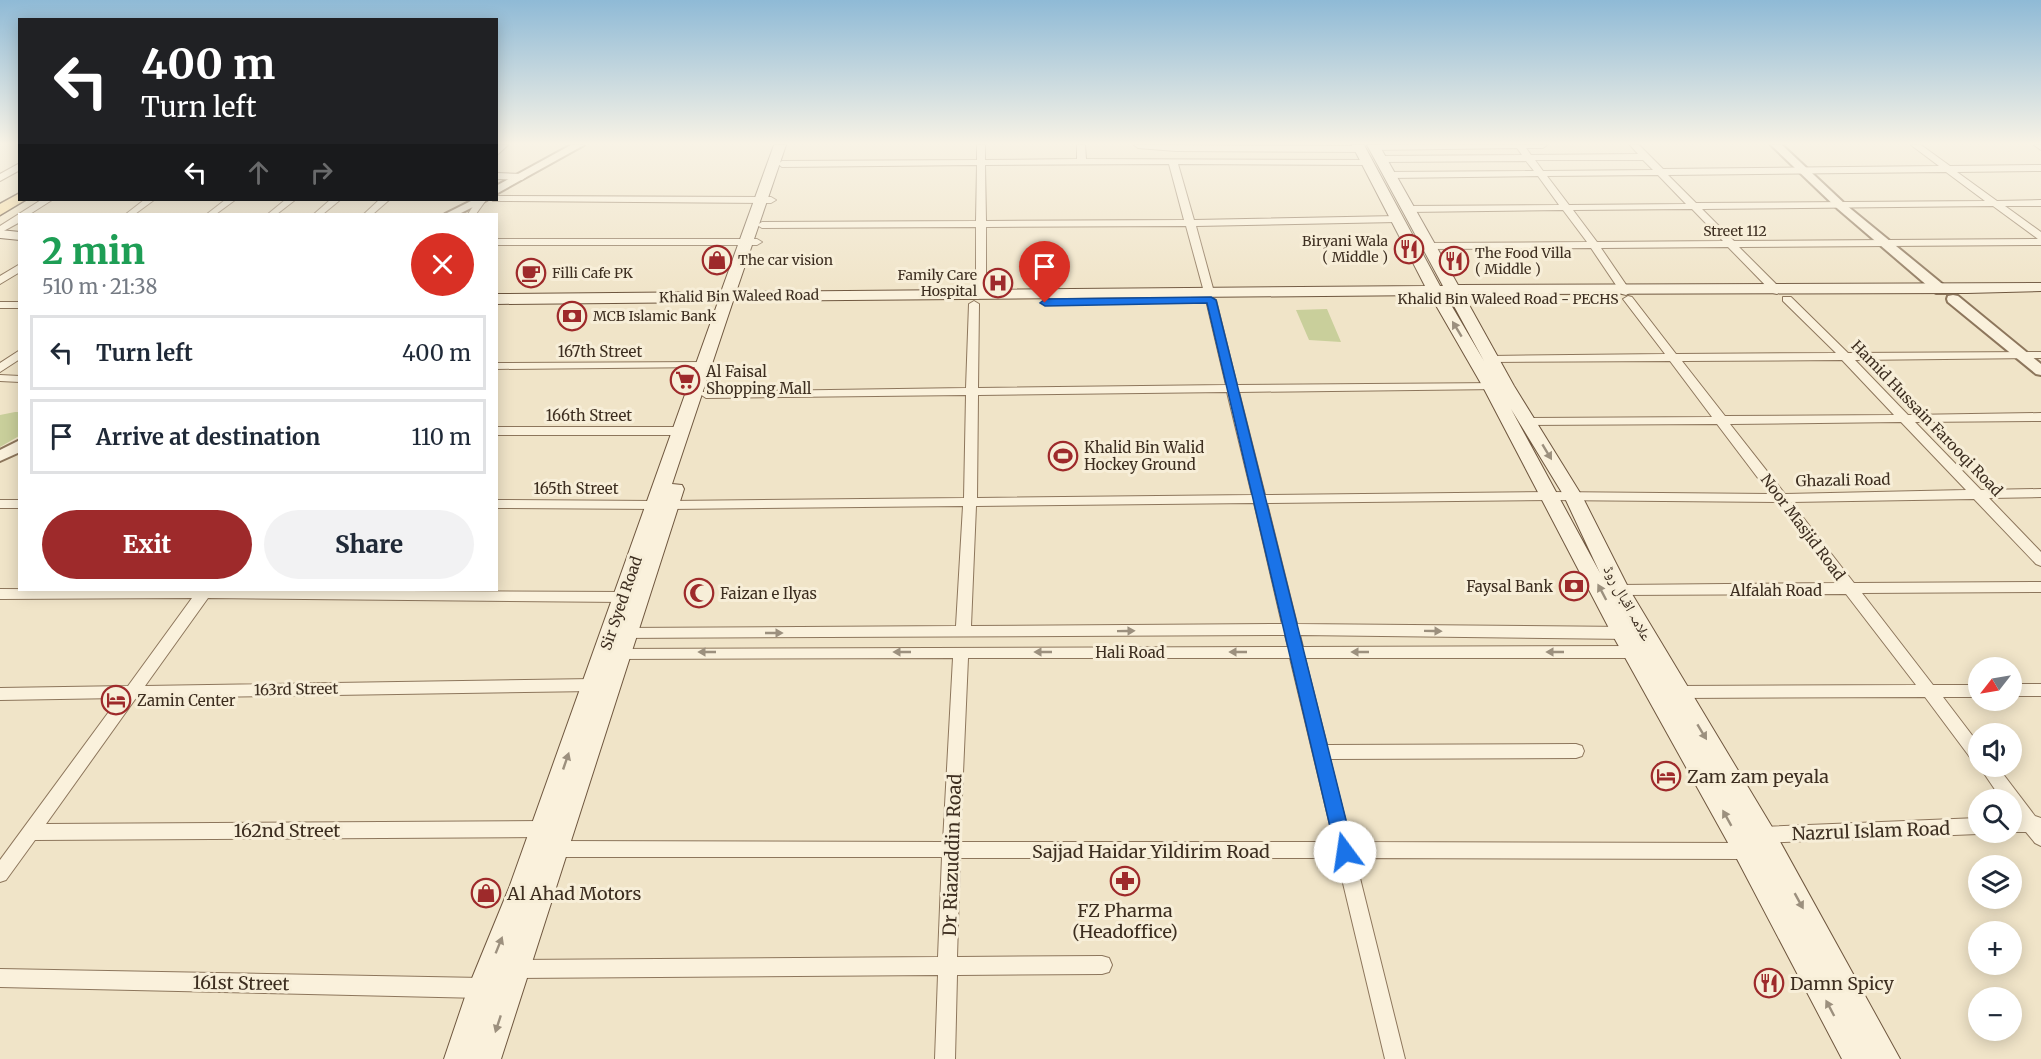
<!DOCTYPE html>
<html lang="en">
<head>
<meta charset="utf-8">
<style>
	:root { --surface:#fff; --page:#f2f2f3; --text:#1f2937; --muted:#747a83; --line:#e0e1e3; --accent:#9e2a2b }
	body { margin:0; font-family:Merriweather,"Noto Naskh Arabic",serif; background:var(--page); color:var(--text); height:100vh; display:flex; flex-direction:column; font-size:22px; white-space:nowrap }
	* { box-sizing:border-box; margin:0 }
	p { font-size:20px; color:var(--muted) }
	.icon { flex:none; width:33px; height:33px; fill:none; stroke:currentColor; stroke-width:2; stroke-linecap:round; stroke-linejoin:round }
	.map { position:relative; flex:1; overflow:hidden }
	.panel { position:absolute; left:18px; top:213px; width:480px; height:378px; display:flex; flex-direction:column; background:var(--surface); border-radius:0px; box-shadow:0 3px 15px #0003 }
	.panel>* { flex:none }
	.top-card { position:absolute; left:18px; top:18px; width:480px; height:183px; border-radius:0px; box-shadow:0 3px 15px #0003; background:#202124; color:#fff; overflow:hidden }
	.needle { width:39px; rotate:239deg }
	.tools { position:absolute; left:1968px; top:657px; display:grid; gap:12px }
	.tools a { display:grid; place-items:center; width:54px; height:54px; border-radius:50%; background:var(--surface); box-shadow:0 3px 15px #0003; font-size:30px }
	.pin { position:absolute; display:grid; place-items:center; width:51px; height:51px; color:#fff; margin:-62px -26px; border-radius:50% 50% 50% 0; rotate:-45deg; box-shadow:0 0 6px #0007 }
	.pin .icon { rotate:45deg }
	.me { position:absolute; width:66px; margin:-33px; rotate:346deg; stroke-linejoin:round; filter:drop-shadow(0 0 4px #0008) }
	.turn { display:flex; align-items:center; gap:21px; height:126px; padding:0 24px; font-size:27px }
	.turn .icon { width:78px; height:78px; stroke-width:2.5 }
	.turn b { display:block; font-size:42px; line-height:51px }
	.lanes { display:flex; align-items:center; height:57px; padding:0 24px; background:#0003; justify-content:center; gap:30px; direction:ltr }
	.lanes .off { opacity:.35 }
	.round { display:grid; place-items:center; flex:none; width:63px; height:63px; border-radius:32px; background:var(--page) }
	.summary { display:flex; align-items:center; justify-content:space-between; height:102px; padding:0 24px }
	h1 { font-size:36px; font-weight:800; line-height:45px; color:#1e9e55 }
	.cta { display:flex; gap:12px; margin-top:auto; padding:12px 24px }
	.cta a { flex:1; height:69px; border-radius:36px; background:var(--accent); color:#fff; font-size:24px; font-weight:800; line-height:69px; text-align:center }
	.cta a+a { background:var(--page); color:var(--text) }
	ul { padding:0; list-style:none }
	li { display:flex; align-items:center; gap:18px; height:75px; margin:0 12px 9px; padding:0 12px; border:3px solid var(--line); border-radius:0px }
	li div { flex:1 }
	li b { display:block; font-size:22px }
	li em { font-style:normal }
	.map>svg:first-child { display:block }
</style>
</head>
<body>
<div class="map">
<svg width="2041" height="1059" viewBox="0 0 2041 1059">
	<rect width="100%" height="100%" fill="#f0e4c8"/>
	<path fill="#c9cf9b" d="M1327 309 1341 342 1309 340 1296 310Z
		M15 412H19V436L0 447V415Z"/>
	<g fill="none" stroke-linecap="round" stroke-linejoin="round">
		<g stroke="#8d765c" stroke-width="2">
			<path id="minor" d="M499 145H508L496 156V148Z
				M977 145H985V160L1077 159V145H1085L1086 159 1367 160 1371 163 1370 165 1178 164 1194 220 1397 216 1402 219 1397 222 1196 226 1214 292 1209 295 1204 292 1186 226 986 227V293L981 296 976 293V227L762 228 757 225 762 222 976 221 977 165 782 167 778 164 782 161 977 160ZM1169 164 1184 220 986 221 985 165Z
				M1134 145 1361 146 1365 149 1361 152 1176 151 1138 148Z
				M1375 145H1547L1543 148H1526L1531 155 1638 154 1630 145H1639L1663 169 1939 166 1911 145H1921L1950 166 2041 165V171L1957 172 1997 201 2041 200V206H2005L2041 232V245L1739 247 1781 289 1782 291 1777 294 1773 293 1728 247 1601 248 1631 292 1626 295 1622 294 1591 248 1429 249 1424 246 1429 243 1587 242 1563 210 1408 212 1403 209 1408 206 1559 205 1538 176 1390 178 1386 175 1390 172 1534 171 1526 161 1381 162 1377 159 1381 156 1522 155 1517 148 1372 150V146ZM1535 160H1643L1653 170 1543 171ZM1946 172 1985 201 1696 203 1668 175ZM1658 175 1686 204 1569 205 1547 176ZM1993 206 2038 239 1734 241 1702 209ZM1692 209 1723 241 1597 242 1573 210Z
				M2034 145H2041V150Z
				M20 163V170L0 181V174Z
				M496 173 522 174 526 177 522 180 496 179Z
				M496 196 771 197 776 200 771 203 493 201 492 200H496Z
				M41 200H52L30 214H20V222L0 233V226Z
				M144 200H154L135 214H126Z
				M225 200H235L216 214H207Z
				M285 200H295L277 214H268Z
				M330 200H340L323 214H314Z
				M379 200H389L373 214H364Z
				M477 200H486L476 214H468Z
				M496 239H757L762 242 757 245H496Z
				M20 264V272L0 284V276Z
				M1628 296 1632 297 1676 354 1836 353 1783 301V297H1791L1848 353 2041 352V358L1855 360 1908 415 2041 413V421L1915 422 1981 490 2041 489V497L1989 498 2041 552V566L2036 564 1974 499 1791 502 1854 583 2041 582V592L1862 593 1933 685H1978V697H1943L1978 743V762L1972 760 1925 697 1678 698 1672 696 1670 692 1672 688 1678 686 1916 685 1846 594 1619 595 1614 594 1612 590 1614 586 1619 585 1838 583 1777 502 1551 500 1267 503 1297 624 1628 627 1633 629 1635 633 1633 637 1628 639 1300 635 1303 647 1639 646 1644 648 1647 652 1644 656 1639 658H1305L1327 745 1576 744 1582 746 1584 751 1582 756 1576 758 1330 759 1351 842 1746 843 1752 845 1755 851 1752 857 1746 859 1355 858 1405 1059H1385L1337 858H960L957 957 1102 956 1109 958 1112 965 1109 972 1102 974 957 975 955 1059H935L938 975 516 978 509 976 506 969 509 962 516 960 938 957 942 857H555L549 855 546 849 549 843 555 841 943 842 953 658 614 659 609 657 606 653 609 649 1288 647 1285 635 616 638 614 634 616 630 621 628 956 626 963 506 670 509 663 505 670 501 964 498 966 395 706 398 700 394 702 392 966 388 969 304 974 301 979 304 978 388 1226 385 1206 300 1211 297 1216 300 1237 385 1499 383 1505 386 1499 389 1239 392 1265 495 1551 492 1770 494 1717 424 1525 425 1523 422 1529 418 1712 417 1670 361 1491 362 1485 359 1491 356 1665 354 1623 299ZM1842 360 1894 415 1725 416 1682 361ZM1227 392 1252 495 977 498 978 395ZM1901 422 1966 490 1785 494 1730 424ZM1254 503 1282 624 971 626 976 506ZM968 658H1290L1334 842H960Z
				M0 302H20V308H0Z
				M20 350V359L0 372V363Z
				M704 362 708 363V367L496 369V363Z
				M0 375 20 376V382L0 381Z
				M496 427H681L687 431 681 435H496Z
				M0 500H20V508H0Z
				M496 500 655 501 662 505 655 509 496 508Z
				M0 589 623 592 628 593 630 597 628 601 623 602 208 598 145 686 593 679 598 681 601 685 598 689 593 691 136 698 46 824 543 821 549 824 552 829 549 834 543 837 35 840 6 880 0 882V860L119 698 0 700V688L128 686 192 598 0 599Z
				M2012 684H2041V696H2012Z
				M1979 766H1997L2035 816 2041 818V846L2035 843 2026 832H2012V818L2015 817 2012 812V800H2002Z
				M1978 818V832H1981L1978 834 1763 843 1757 840 1754 835 1757 830 1763 827Z
				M0 969 482 978 489 981 492 988 489 995 482 998 0 987Z"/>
		</g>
		<g stroke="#8d765c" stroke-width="4">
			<path id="tertiary" d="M571 145H584L496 194V186Z
				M1771 145H1782L1846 205 1946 287 1947 290 1946 293H1936L1838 209Z
				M473 200H487L459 214H445Z
				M1953 295 1958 296 2041 364V375L2036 374 1948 302 1947 299 1948 296Z
				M20 440V452L0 461V450Z"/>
		</g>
		<g stroke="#6f573f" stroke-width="2">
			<path id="secondary" d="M774 145H786L736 292 1425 286 1352 145H1364L1440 286H1443L1367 145H1379L1458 285 2041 283V291L1967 293 1463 294 1514 386 1582 496 1629 589 1772 827 1900 1059H1842L1737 859 1612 634 1483 387 1430 295 733 301 672 484 682 485 684 489 501 1059H444L468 988 509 888 718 302 496 304V294L721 292ZM1445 295H1448L1484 361 1447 298ZM1511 409 1564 496 1600 573Z
				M0 230 20 232V240L0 238Z"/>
		</g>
		<g stroke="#5b4430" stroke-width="3">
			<path id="primary" d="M20 193V200H25L0 215V204Z"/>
		</g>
		<use href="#minor" fill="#faf1dc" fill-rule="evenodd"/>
		<use href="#tertiary" fill="#faf1dc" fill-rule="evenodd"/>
		<use href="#secondary" fill="#faf1dc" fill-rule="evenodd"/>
		<use href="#primary" fill="#f3d9a0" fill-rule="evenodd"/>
	</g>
	<defs><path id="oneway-solid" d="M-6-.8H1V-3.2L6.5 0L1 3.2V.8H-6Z" transform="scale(1.5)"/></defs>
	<g fill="#9c907e">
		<use href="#oneway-solid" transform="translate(1457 329) rotate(-121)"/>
		<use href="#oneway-solid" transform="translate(1547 452) rotate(59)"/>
		<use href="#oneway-solid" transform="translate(1602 592) rotate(-118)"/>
		<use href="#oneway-solid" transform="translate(1126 631) rotate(-1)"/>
		<use href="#oneway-solid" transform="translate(1433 631) rotate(1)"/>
		<use href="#oneway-solid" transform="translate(774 633)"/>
		<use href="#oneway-solid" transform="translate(707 652) rotate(180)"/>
		<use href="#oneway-solid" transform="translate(902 652) rotate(180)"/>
		<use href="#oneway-solid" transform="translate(1043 652) rotate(180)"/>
		<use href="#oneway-solid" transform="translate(1238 652) rotate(180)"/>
		<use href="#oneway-solid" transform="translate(1360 652) rotate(-180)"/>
		<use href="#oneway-solid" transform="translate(1555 652) rotate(-180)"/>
		<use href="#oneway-solid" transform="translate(1702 732) rotate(59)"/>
		<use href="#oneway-solid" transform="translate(566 761) rotate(-71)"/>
		<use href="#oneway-solid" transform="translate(1727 818) rotate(-119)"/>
		<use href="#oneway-solid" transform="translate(1799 901) rotate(61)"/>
		<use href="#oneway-solid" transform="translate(499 945) rotate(-68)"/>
		<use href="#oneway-solid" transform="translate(1830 1008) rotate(-118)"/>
		<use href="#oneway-solid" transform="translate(498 1024) rotate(108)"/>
	</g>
	<linearGradient id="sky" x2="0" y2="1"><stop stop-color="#8fbad6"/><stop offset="0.49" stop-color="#f8f3e6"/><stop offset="1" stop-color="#f8f3e6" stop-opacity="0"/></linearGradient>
	<rect width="2041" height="293" fill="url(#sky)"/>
	<path fill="#1a73e8" stroke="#114b97" stroke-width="1.5" d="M1211 297 1216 300 1354 852 1351 857 1345 860 1338 857 1336 852 1207 303 1045 306 1040 303 1045 299Z"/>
	<defs>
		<g id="restaurant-ring" transform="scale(1.5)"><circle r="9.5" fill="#f7eed8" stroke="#9e2a2b" stroke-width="1.5"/><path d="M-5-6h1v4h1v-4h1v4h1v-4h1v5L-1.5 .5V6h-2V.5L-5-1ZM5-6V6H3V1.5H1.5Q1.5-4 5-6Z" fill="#9e2a2b"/></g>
		<g id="shop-ring" transform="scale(1.5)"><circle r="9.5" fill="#f7eed8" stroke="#9e2a2b" stroke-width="1.5"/><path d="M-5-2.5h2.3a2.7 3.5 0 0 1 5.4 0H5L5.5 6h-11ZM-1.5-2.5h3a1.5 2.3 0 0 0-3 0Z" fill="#9e2a2b"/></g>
		<g id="cafe-ring" transform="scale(1.5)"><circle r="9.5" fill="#f7eed8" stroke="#9e2a2b" stroke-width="1.5"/><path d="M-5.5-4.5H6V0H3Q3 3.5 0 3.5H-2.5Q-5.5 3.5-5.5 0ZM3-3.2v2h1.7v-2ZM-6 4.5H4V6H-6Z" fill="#9e2a2b"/></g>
		<g id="hospital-ring" transform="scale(1.5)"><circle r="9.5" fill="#f7eed8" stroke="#9e2a2b" stroke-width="1.5"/><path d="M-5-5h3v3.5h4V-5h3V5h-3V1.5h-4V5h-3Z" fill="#9e2a2b"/></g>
		<g id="bank-ring" transform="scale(1.5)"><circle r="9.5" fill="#f7eed8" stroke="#9e2a2b" stroke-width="1.5"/><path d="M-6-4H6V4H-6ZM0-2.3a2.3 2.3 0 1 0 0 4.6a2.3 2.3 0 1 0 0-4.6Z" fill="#9e2a2b"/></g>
		<g id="supermarket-ring" transform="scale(1.5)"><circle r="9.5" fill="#f7eed8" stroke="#9e2a2b" stroke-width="1.5"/><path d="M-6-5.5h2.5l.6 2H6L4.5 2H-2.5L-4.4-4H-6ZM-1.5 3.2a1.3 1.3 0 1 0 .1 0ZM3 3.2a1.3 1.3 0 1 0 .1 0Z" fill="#9e2a2b"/></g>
		<g id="stadium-ring" transform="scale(1.5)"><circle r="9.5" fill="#f7eed8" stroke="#9e2a2b" stroke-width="1.5"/><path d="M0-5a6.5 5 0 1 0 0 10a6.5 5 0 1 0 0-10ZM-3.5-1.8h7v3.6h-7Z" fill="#9e2a2b"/></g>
		<g id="mosque-ring" transform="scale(1.5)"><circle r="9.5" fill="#f7eed8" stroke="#9e2a2b" stroke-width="1.5"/><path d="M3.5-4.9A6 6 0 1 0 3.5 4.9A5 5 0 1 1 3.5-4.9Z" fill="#9e2a2b"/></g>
		<g id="hotel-ring" transform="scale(1.5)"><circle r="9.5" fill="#f7eed8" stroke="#9e2a2b" stroke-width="1.5"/><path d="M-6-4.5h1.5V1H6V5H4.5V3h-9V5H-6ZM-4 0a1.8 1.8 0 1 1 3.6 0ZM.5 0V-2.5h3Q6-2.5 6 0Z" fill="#9e2a2b"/></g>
		<g id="pharmacy-ring" transform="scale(1.5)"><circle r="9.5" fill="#f7eed8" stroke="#9e2a2b" stroke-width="1.5"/><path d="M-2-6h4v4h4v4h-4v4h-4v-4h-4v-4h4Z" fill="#9e2a2b"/></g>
	</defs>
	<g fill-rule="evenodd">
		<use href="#restaurant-ring" x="1409" y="249"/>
		<use href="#shop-ring" x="717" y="260"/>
		<use href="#restaurant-ring" x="1454" y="261"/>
		<use href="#cafe-ring" x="531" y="273"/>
		<use href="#hospital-ring" x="998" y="283"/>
		<use href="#bank-ring" x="572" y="316"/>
		<use href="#supermarket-ring" x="685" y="380"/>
		<use href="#stadium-ring" x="1063" y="456"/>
		<use href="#bank-ring" x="1574" y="586"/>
		<use href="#mosque-ring" x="699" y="593"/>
		<use href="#hotel-ring" x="116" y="700"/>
		<use href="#hotel-ring" x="1666" y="776"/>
		<use href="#pharmacy-ring" x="1125" y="881"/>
		<use href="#shop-ring" x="486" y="893"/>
		<use href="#restaurant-ring" x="1769" y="983"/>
	</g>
	<g text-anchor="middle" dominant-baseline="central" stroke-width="6" stroke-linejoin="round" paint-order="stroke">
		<g font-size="14" fill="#3d2e20" stroke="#f7eed8">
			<text x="1735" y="231">Street 112</text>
			<text transform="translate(739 296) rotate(-1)">Khalid Bin Waleed Road</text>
			<text x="1508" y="299">Khalid Bin Waleed Road - PECHS</text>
		</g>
		<g font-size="14" fill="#3d2e20" stroke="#f7eed8" text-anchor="start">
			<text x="1388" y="241" text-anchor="end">Biryani Wala<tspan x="1388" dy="16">( Middle )</tspan></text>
			<text x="1475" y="253">The Food Villa<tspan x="1475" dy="16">( Middle )</tspan></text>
			<text x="738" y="260">The car vision</text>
			<text x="552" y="273">Filli Cafe PK</text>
			<text x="977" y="275" text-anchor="end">Family Care<tspan x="977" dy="16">Hospital</tspan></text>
			<text x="593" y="316">MCB Islamic Bank</text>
		</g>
		<g font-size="15" fill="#3d2e20" stroke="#f7eed8">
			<text x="600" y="351">167th Street</text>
			<text x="589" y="415">166th Street</text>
			<text transform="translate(1927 418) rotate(46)">Hamid Hussain Farooqi Road</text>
			<text transform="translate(1843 480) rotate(-1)">Ghazali Road</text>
			<text x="576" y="488">165th Street</text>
			<text transform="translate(1803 527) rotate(53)">Noor Masjid Road</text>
			<text x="1776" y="590">Alfalah Road</text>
			<text transform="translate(621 603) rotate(-71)">Sir Syed Road</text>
			<text transform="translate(1628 603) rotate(61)">علامہ اقبال روڈ</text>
			<text x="1130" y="652">Hali Road</text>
			<text transform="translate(296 689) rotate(-1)">163rd Street</text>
		</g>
		<g font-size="15" fill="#3d2e20" stroke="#f7eed8" text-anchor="start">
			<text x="706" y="371">Al Faisal<tspan x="706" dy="17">Shopping Mall</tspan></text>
			<text x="1084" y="447">Khalid Bin Walid<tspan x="1084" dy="17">Hockey Ground</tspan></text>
			<text x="1553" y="586" text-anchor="end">Faysal Bank</text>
			<text x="720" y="593">Faizan e Ilyas</text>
			<text x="137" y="700">Zamin Center</text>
		</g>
		<g font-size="18" fill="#3d2e20" stroke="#f7eed8" text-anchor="start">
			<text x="1687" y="776">Zam zam peyala</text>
			<text x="507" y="893">Al Ahad Motors</text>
			<text x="1125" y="910" text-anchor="middle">FZ Pharma<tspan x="1125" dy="21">(Headoffice)</tspan></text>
			<text x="1790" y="983">Damn Spicy</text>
		</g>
		<g font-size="18" fill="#3d2e20" stroke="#f7eed8">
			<text x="287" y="830">162nd Street</text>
			<text transform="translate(1871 831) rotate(-2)">Nazrul Islam Road</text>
			<text x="1151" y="851">Sajjad Haidar Yildirim Road</text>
			<text transform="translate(952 855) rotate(-88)">Dr Riazuddin Road</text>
			<text transform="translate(241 983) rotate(1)">161st Street</text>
		</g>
	</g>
</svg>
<div class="tools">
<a><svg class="needle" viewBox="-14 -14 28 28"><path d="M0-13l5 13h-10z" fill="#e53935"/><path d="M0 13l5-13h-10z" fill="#747a83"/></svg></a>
<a><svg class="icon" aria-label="sound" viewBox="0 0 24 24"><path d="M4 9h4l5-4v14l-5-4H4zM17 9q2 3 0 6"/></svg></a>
<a><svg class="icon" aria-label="search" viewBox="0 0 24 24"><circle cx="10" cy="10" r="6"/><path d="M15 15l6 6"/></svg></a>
<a><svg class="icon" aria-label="layers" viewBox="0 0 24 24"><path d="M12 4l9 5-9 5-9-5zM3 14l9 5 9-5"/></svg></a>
<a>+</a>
<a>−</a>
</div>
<div class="pin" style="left:1045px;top:303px;background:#d93025"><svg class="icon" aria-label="arrive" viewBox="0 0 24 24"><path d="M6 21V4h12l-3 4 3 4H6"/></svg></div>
<svg class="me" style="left:1345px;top:852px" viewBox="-20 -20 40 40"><circle r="19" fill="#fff"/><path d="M0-13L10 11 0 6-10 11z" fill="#1a73e8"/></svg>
<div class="top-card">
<div class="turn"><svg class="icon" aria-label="left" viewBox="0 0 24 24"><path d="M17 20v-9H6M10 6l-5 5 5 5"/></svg><div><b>400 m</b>Turn left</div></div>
<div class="lanes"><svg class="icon" aria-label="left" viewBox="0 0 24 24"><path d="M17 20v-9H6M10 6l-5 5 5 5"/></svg><svg class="icon off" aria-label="ahead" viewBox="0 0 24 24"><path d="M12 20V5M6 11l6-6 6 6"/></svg><svg class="icon off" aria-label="right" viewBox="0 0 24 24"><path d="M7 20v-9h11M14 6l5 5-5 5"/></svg></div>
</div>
<section class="panel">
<div class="summary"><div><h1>2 min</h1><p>510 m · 21:38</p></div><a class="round" style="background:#d93025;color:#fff"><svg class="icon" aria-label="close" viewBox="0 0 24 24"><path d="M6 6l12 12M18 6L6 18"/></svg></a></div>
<ul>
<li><svg class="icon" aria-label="left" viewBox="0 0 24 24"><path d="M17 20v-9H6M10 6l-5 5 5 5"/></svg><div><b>Turn left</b></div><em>400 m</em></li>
<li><svg class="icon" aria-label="arrive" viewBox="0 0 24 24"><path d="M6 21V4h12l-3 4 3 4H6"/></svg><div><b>Arrive at destination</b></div><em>110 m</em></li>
</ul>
<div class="cta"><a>Exit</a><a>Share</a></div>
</section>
</div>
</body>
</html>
